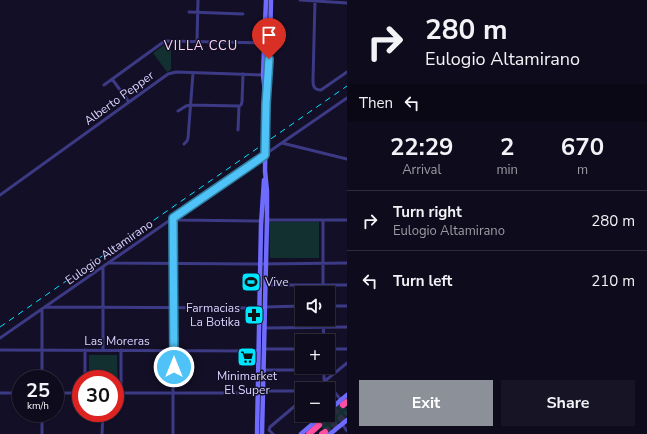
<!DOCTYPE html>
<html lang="en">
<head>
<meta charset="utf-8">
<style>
	:root { --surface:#0e0b1c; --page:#171425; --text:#f1f3f6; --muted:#9b9ba3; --line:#2e2b3b; --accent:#8c9099 }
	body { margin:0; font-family:"Nunito Sans",sans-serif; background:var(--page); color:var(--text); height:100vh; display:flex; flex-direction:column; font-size:15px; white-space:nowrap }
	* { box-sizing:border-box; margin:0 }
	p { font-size:13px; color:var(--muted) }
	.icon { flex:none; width:22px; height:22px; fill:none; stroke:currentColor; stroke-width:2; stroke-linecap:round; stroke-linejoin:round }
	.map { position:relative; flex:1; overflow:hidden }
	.panel { display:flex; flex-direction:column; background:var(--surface); width:300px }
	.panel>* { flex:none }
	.guide { background:#0e0b1c; color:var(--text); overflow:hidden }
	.buttons { position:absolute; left:295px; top:286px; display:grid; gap:8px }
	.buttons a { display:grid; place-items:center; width:40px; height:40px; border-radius:0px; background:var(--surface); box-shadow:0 1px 3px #0004,0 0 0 1px var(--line); font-size:20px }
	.speed { position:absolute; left:12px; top:370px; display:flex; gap:8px; font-size:20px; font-weight:700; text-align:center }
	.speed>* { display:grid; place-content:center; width:52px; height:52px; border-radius:50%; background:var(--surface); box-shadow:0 1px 3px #0004,0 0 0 1px var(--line); line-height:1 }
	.speed small { font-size:10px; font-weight:400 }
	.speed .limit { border:6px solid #d22; background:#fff; color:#111 }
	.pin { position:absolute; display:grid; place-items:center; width:34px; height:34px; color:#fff; margin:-41px -17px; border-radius:50% 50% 50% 0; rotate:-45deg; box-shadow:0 0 4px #0007 }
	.pin .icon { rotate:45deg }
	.me { position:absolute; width:44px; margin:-22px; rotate:0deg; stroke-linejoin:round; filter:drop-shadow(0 0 3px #0008) }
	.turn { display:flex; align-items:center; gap:14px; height:84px; padding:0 12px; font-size:18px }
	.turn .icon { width:52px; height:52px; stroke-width:2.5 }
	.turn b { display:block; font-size:28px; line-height:34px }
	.then { display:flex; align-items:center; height:38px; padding:0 12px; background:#0003; gap:8px; font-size:15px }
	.eta { display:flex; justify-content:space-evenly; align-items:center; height:68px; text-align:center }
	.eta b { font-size:24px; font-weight:700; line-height:28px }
	.action { display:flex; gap:8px; margin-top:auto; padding:8px 12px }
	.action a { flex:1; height:46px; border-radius:0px; background:var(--accent); color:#fff; font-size:16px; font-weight:700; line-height:46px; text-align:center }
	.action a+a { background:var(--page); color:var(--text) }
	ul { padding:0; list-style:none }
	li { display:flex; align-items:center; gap:12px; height:60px; padding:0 12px; border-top:1px solid var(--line) }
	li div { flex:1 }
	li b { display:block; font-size:15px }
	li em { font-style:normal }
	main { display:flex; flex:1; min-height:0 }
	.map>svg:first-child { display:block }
</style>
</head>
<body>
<main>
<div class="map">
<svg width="347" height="434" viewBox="0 0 347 434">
	<rect width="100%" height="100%" fill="#130f26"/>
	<path fill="#12302f" d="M164 45H171V70L167 72 153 53Z
		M269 222H319V258H270Z
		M89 355H117L118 391H115V379H89Z
		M341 402 347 409V416L326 433 317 422 325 415H328V413Z"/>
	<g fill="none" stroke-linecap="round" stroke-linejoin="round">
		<path stroke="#312d47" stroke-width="6" stroke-dasharray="6 3" stroke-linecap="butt" d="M319 425 343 405
			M325 432 347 413"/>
		<path stroke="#3d3a85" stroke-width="3" d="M300 0 347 3
			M315 0 313 80C313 86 314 90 321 90L347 72
			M189 12 243 14
			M197 41 198 0
			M112 79 129 102
			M104 85 162 43 167 41 264 43
			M178 111 186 106 190 105 239 106
			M238 130 239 106 241 105 242 102 243 74
			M282 143 347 159
			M184 144 187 141 188 138 193 73
			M0 195 168 74 176 72 265 75
			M267 220H347
			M323 220V293
			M109 263 260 264 347 263
			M266 285H347
			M328 306H347
			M45 307 259 308
			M265 307 302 306
			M42 310V379
			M323 319 324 341
			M265 328 347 327
			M0 338 173 218 257 161 270 151 347 98
			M264 349H302
			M328 349H347
			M0 350 258 351
			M85 350V379
			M103 350V267
			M324 367V379L341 400
			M264 370H324
			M315 389 347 363
			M263 391H302
			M0 393H21
			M55 393H81
			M115 393H257
			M121 393V350
			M42 413V434
			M342 424 347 431
			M102 434 103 413
			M173 434V218L179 220 261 221
			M273 434 269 430 270 427 302 400"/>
		<path stroke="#6f6bff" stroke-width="4.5" d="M265 92 263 75 266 0
			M328 411 347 395
			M257 434 261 225 264 180
			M262 434 267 220V191L265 171 266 104 270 43 271 0
			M301 434 323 415
			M330 434 347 420"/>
		<path stroke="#ff4fa3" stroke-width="6" d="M343 405 347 402
			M309 434 319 425
			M322 434 325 432"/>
		<path stroke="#00e5ff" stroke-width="1" stroke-dasharray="6 5" stroke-linecap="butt" d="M0 327 347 86"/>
	</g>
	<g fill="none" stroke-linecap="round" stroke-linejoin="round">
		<g stroke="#337fa1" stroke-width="10">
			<path id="route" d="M174 367 173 218 265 155 266 104 269 59"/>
		</g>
		<use href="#route" stroke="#4fc3f7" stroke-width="7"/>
	</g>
	<defs>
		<g id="stadium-square" transform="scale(1)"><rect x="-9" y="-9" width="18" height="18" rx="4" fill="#00e5ff" stroke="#130f26"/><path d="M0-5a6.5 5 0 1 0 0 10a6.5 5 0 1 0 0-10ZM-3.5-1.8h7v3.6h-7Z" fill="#111"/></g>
		<g id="pharmacy-square" transform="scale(1)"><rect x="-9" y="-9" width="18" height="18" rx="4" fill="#00e5ff" stroke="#130f26"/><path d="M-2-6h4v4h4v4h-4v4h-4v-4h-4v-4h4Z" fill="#111"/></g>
		<g id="supermarket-square" transform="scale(1)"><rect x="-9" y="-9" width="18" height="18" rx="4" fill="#00e5ff" stroke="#130f26"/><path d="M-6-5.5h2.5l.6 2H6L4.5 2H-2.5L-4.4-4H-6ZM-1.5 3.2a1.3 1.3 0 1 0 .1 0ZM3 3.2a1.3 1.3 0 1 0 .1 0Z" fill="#111"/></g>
	</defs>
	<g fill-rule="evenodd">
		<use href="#stadium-square" x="251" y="282"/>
		<use href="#pharmacy-square" x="254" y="315"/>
		<use href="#supermarket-square" x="247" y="357"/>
	</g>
	<g text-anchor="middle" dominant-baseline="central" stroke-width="3" stroke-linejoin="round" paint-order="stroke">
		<g font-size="12" fill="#d9d4ff" stroke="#130f26">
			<text transform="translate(119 98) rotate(-36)">Alberto Pepper</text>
			<text transform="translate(109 252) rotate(-35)">Eulogio Altamirano</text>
			<text x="117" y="341">Las Moreras</text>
		</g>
		<g font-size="12" fill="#d9d4ff" stroke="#130f26" text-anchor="start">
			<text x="265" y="282">Vive</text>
			<text x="240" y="308" text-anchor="end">Farmacias<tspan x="240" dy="14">La Botika</tspan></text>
			<text x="247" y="376" text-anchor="middle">Minimarket<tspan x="247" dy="14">El Super</tspan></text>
		</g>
		<g font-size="13" letter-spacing="1" fill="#ffd6f0" stroke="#130f26">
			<text x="201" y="46">VILLA CCU</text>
		</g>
	</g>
</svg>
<div class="buttons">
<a><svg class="icon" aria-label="sound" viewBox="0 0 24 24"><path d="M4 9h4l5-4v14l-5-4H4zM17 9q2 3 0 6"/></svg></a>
<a>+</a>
<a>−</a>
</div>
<div class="speed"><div>25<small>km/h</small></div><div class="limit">30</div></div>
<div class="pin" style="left:269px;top:59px;background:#d93025"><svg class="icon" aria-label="arrive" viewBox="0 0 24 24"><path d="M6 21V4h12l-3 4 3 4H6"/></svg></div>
<svg class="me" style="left:174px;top:367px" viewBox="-20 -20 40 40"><circle r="17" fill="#4fc3f7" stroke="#fff" stroke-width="3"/><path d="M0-11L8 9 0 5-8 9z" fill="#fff"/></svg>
</div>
<section class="panel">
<div class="guide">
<div class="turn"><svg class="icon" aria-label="right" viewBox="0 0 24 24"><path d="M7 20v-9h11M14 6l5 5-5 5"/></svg><div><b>280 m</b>Eulogio Altamirano</div></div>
<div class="then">Then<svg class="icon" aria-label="left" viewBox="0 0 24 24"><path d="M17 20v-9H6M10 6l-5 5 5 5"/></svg></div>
</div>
<div class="eta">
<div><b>22:29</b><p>Arrival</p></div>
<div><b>2</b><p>min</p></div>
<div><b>670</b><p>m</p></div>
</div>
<ul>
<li><svg class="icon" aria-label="right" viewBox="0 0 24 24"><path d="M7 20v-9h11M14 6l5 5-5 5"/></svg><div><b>Turn right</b><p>Eulogio Altamirano</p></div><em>280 m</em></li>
<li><svg class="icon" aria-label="left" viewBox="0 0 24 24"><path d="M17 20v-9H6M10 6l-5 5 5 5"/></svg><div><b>Turn left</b></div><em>210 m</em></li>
</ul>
<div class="action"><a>Exit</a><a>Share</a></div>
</section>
</main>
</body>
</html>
